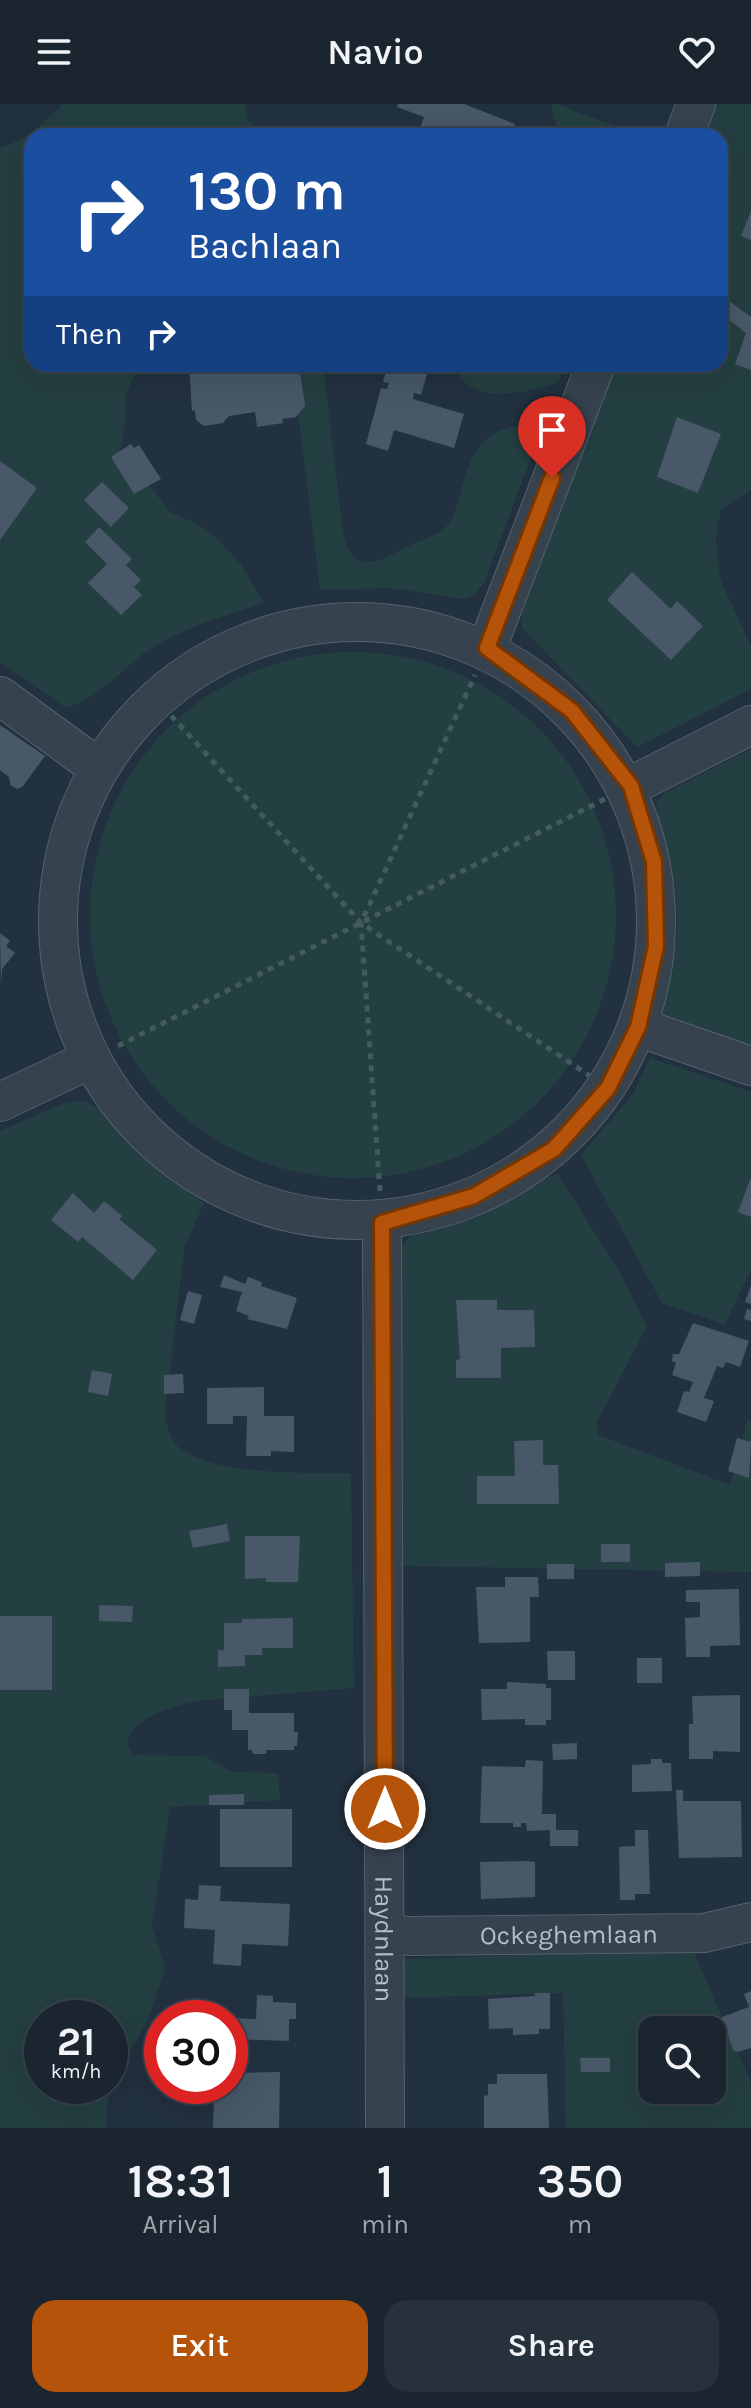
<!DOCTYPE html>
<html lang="en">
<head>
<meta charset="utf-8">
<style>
	:root { --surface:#1a2530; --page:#27313c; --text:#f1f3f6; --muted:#9fa5ab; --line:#38424c; --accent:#b45309 }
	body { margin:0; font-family:Karla,sans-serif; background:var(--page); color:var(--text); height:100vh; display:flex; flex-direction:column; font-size:30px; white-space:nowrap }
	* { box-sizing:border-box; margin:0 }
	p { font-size:26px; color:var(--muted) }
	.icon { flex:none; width:44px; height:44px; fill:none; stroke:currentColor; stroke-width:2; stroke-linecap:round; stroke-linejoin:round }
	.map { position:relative; height:2024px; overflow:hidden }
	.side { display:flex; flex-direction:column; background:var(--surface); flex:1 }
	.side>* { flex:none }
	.top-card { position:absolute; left:24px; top:24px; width:704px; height:244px; border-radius:24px; box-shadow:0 8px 32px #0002,0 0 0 2px var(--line); background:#1a4fa0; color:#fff; overflow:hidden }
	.buttons { position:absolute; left:638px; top:1912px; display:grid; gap:16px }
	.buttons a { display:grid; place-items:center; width:88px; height:88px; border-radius:16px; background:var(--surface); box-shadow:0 8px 32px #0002,0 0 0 2px var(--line); font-size:40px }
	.speed { position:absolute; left:24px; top:1896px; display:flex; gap:16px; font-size:40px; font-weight:700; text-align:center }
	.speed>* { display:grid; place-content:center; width:104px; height:104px; border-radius:50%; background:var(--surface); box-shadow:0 8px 32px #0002,0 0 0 2px var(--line); line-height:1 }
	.speed small { font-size:20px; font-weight:400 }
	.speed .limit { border:12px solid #d22; background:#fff; color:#111 }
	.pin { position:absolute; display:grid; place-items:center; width:68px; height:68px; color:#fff; margin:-82px -34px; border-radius:50% 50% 50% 0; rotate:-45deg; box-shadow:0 0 8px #0007 }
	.pin .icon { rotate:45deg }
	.me { position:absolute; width:88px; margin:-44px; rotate:0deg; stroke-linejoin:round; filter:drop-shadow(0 0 6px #0008) }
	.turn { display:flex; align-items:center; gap:28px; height:168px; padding:0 32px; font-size:36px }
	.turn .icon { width:104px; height:104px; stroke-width:2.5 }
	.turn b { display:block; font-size:56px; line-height:68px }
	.then { display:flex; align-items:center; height:76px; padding:0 32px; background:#0003; gap:16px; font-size:30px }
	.eta { display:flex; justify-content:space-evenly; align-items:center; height:136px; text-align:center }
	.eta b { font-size:48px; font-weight:600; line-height:56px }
	.button { display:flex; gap:16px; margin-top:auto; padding:16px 32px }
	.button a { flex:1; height:92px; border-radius:24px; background:var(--accent); color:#fff; font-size:32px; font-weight:600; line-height:92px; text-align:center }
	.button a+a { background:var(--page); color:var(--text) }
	header { display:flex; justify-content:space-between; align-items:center; height:104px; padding:0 32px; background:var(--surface); font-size:36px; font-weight:600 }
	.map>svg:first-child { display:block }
</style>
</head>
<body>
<header><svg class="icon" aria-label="menu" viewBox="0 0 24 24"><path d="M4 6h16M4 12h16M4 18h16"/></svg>Navio<svg class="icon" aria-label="heart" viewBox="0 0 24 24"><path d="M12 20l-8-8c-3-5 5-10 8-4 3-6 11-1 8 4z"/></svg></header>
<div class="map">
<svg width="751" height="2024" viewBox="0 0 751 2024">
	<rect width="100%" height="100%" fill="#223140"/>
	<path fill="#243f41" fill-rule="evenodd" d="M63 0H245C246 14 253 26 266 32H32V260H133L135 271 126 291V314L119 353 153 386 170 408 199 421 219 436 241 461 264 499C227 511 191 522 158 540 124 560 105 592 66 604L0 558V44C26 36 44 19 63 0Z
		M551 0H557L641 32H558Z
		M714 0H751V387L721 405 716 434 720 475 751 542V585L637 643 522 524V505L616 260H720V32H702Z
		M292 260H323L343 428C354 478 382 454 413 440 424 435 443 429 450 418 464 394 463 354 488 334 504 322 526 319 546 314L484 479 474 491 464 495 390 484 320 486Z
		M451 260H566L559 278C534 286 490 299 467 280 460 275 456 267 451 260Z
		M90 811a263 263 0 1 1 526 0a263 263 0 1 1-526 0Z
		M751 645V946L664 918 660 906 671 869 677 831 676 790 669 752 657 716V699L663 690Z
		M650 954 751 988V1165L725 1220 662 1199 581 1051 632 992Z
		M84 997 99 1005 155 1063 204 1099 185 1141 165 1306C166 1320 169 1337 181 1345 221 1373 303 1368 351 1369L354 1584 196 1597C176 1601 130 1614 128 1638 128 1643 131 1647 132 1651L204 1652 232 1668 278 1669 280 1696 170 1703 152 1822 165 1864 149 1915 110 1980V1914H42V1982H109L106 2024H0V1027L67 998Z
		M557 1069 620 1169 647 1222 596 1320 598 1331 730 1381 748 1316 751 1317V1468L401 1462 397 1146 411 1132 444 1125 473 1114Z
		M693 1846 751 1979V2024H566L563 1889 402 1894V1855ZM652 1926H712V1986H652Z"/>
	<path fill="#485869" d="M398 0H464L515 20 510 32H417L424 13 397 3Z
		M751 107V136L741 132Z
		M725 194 751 213V266L735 260 746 229 720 209V200Z
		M189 260H249V263L299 260 305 302 296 313 282 315 283 319 257 323 255 308 229 312 223 319 204 322 196 316 195 306 192 307Z
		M388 260H430L421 291 414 289 413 295 464 310 454 344 394 326 388 347 366 340 381 284 387 285 389 279 383 278Z
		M677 313 721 330 698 389 657 373Z
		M131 340 134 344 139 341 161 375 134 390 111 353Z
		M0 357 37 384 0 436Z
		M102 378 129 404 111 423 84 396Z
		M99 423 132 455 126 461 141 476 134 483 142 491 121 511 88 479 107 460 85 438Z
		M632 468 671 505 677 497 703 522 671 556 607 496Z
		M0 621 45 652 23 682 18 685 11 682 9 673 0 666Z
		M0 829 10 837 6 842 15 849 2 865 1 882Z
		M751 1073V1113L738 1108Z
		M73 1089 94 1109 104 1097 122 1112 119 1115 157 1146 133 1176 82 1133 78 1138 51 1116Z
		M224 1171 245 1180 248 1173 262 1178 261 1182 297 1194 287 1225 247 1215 249 1212 236 1207 242 1188 220 1183Z
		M751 1181V1200L745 1198Z
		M188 1187 202 1191 194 1220 180 1216Z
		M456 1196H497V1206H534L535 1243 501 1244V1274H456V1256L460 1255Z
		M747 1205 751 1206V1217L744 1215Z
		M693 1219 749 1237 740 1263 726 1258 723 1264 717 1262 704 1294 714 1297 706 1318 677 1308 684 1287 689 1288 693 1278 672 1271 676 1259 672 1257 673 1250H679Z
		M92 1266 112 1270 108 1292 88 1288Z
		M183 1270 184 1289 164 1290V1271Z
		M264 1283V1312H294V1348L271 1347V1352H246L247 1312H233V1320H207V1284Z
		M737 1334 751 1338 749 1374 728 1367Z
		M543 1336V1361H558L559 1400H477V1372H515L514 1337Z
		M227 1420 230 1437 193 1444 189 1427Z
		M245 1432H300L298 1478H266V1474L245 1475Z
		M601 1440H630V1458H601Z
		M700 1458V1472L665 1473V1459Z
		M547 1460H574V1475H547Z
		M505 1473H538L539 1493H530V1538L479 1539 476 1483H505Z
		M739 1485 740 1541 710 1542V1553H686L685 1514 700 1513V1498H686V1486Z
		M99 1501 133 1502 132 1518 99 1517Z
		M0 1512H52V1586H0Z
		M293 1514V1544H262V1551H245V1562L218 1563V1546H224V1519H242V1515Z
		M547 1547H575V1576H548Z
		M637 1554H662V1579H637Z
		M507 1578 546 1580V1584H551V1616H546V1621H525V1615L482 1616 481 1585H507Z
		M224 1585H249V1609H294V1628H298L297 1642H294V1646H266V1650H253L252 1646H248V1626H232V1606H224Z
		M740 1591V1648L713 1647V1655H689V1620H693L692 1592Z
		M577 1639V1655L553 1656 552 1640Z
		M651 1655H662V1659H671L672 1687 632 1688V1661L651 1660Z
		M526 1656 543 1657 542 1710H556V1726H578V1742H550V1726L527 1727 526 1719H521V1723H513V1719H480L482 1662 525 1663Z
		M676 1686H683V1697H741L742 1753 679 1754Z
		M244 1690V1701H209V1691Z
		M220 1705H292V1763H220Z
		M635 1726H648L650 1790H635V1796H620L619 1743 635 1742Z
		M527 1757 535 1758V1793L481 1795 480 1758Z
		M199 1781 221 1782 220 1797 290 1800 288 1842 242 1840 241 1862 213 1860 215 1826 184 1824 185 1795 198 1796Z
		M751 1887V1944L737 1948 733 1946 722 1913 749 1903 744 1890Z
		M535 1889H550V1925H539V1930L513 1931V1924L489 1925 488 1895 535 1892Z
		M257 1891 273 1892V1898L296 1899V1915H289V1937L230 1935V1914L256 1915Z
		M580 1954H610V1968H581Z
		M280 1968 279 2024H213L214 1998H203L204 1982H230V1969Z
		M497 1970H547L549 2024H484V1992L488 1991V1980H497Z"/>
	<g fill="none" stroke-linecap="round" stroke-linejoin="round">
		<g stroke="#54616d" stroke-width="40">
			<g id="minor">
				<path d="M684 32 696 0"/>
				<circle cx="357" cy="817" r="299"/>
				<path d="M487 544 596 260"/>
				<path d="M0 592 97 663"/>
				<path d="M631 682 751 621"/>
				<path d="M638 923 751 962"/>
				<path d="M0 998 89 956"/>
				<path id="s1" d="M382 1119 385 2024"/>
				<path id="s2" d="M385 1829 409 1832 704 1829 751 1818"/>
			</g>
		</g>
		<path stroke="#425c5d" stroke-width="5" stroke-dasharray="6 6" stroke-linecap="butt" d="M155 594 361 819 608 984
			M118 942 605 695
			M380 1087 361 819 475 571"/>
		<use href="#minor" stroke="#36434f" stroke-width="38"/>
	</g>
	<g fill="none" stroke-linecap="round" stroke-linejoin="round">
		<g stroke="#753606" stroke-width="20">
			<path id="route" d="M385 1705 382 1119 474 1092 554 1045 608 984 638 923 656 842 654 758 631 682 572 607 487 544 552 374"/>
		</g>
		<use href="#route" stroke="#b45309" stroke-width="14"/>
	</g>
	<g text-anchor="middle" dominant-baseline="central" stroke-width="8" stroke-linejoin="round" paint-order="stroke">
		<g font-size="26" fill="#b2beca" stroke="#1b2834">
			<text stroke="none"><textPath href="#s2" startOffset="184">Ockeghemlaan</textPath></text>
			<text stroke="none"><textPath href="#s1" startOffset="716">Haydnlaan</textPath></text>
		</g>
	</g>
</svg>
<div class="buttons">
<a><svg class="icon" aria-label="search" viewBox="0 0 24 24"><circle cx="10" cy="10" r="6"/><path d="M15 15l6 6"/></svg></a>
</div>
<div class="speed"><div>21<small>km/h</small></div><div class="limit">30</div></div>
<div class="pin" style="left:552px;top:374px;background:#d93025"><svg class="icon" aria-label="arrive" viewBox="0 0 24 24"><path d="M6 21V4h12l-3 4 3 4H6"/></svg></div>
<svg class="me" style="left:385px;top:1705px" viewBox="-20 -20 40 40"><circle r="17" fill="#b45309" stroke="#fff" stroke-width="3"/><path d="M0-11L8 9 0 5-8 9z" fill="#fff"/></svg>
<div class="top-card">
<div class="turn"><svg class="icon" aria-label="right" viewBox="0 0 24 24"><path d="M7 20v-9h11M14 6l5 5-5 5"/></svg><div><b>130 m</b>Bachlaan</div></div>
<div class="then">Then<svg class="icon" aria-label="right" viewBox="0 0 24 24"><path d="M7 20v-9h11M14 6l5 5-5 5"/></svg></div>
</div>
</div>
<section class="side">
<div class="eta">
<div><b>18:31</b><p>Arrival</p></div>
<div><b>1</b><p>min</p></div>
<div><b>350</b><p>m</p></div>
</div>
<div class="button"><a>Exit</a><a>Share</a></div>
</section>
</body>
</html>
